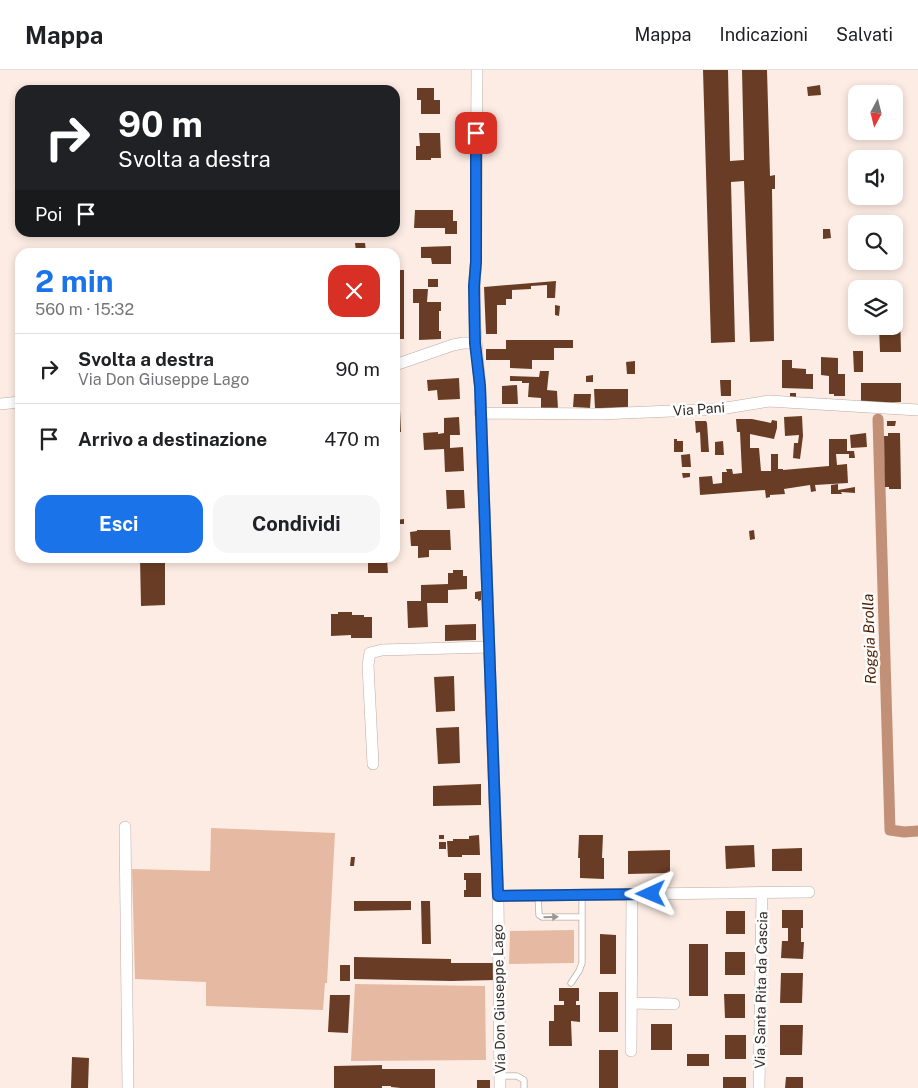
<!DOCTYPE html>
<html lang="it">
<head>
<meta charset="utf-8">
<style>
	:root { --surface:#fff; --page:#f6f6f6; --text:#202124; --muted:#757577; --line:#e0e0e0; --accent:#1a73e8 }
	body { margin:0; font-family:"Public Sans",sans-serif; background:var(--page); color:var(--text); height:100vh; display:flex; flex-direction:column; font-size:19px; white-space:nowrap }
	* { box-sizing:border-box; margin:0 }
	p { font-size:16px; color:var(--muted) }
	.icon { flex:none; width:28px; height:28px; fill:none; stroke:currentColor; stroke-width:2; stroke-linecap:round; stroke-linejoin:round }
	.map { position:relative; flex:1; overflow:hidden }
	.details { position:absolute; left:15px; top:178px; width:385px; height:315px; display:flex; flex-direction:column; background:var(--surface); border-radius:15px; box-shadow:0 2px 8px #0003 }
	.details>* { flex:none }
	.banner { position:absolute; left:15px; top:15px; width:385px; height:152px; border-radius:15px; box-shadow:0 2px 8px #0003; background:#202124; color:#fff; overflow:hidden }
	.needle { width:32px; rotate:187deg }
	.tools { position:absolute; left:848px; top:15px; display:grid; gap:10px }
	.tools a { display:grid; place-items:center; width:55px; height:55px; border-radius:10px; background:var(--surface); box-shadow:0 2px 8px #0003; font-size:25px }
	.pin { position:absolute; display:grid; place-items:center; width:42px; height:42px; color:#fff; margin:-21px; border-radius:10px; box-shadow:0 2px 8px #0006 }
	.me { position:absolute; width:55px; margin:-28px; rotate:269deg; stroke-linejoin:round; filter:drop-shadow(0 0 4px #0008) }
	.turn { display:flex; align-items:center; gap:18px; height:105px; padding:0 20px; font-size:22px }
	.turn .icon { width:65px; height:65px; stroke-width:2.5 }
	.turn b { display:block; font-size:35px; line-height:42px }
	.then { display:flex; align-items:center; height:48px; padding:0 20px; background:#0003; gap:10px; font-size:19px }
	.round { display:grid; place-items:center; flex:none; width:52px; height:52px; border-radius:15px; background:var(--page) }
	.summary { display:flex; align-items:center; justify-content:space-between; height:85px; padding:0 20px }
	h1 { font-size:30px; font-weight:700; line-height:38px; color:var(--accent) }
	.cta { display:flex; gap:10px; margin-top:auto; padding:10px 20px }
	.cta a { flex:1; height:58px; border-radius:15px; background:var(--accent); color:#fff; font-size:20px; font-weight:700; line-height:58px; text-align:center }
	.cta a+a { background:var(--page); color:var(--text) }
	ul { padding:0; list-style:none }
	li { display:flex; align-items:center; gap:15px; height:70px; padding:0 20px; border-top:1px solid var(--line) }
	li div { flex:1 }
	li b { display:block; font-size:19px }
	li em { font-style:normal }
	header { display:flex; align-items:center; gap:30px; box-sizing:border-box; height:70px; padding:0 25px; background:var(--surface); border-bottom:1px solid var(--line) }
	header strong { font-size:24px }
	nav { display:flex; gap:28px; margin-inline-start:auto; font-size:18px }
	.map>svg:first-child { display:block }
</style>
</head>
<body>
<header>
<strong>Mappa</strong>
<nav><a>Mappa</a><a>Indicazioni</a><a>Salvati</a></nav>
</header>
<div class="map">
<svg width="918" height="1018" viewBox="0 0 918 1018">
	<rect width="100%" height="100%" fill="#fdece4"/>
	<path fill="#e6b9a2" d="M211 758 335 763 327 913H325L323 940 206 936V912L135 909 132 799 210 801Z
		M574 860V893L509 894 510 861Z
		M355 914 485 916 486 990 351 991Z"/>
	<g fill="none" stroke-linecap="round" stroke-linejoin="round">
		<path stroke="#c29076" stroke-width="11" d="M878 349 890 760 904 762 918 761"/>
	</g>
	<path fill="#693d25" d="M703 0H728L730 91 744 90 742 0H767L770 106 775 105V119H772L774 271 750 272 744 111 731 112 735 272 711 273Z
		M820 15 821 25 808 26 807 17Z
		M417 18H434V30H440V44H421V30H417Z
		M419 63H440L441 88H431V90H416V76H420Z
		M415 140H453V151H457V164H445V158H414Z
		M823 159H830L831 168 823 169Z
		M355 173H365L366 182H356Z
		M451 176V194H432L431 188H421V177Z
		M395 200H404V269H395Z
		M428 209H438V217H428Z
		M556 211 555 228H547V215L531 216V219L512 220V229H506V235H497V264H486L484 217Z
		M413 219H428L427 232H441V241H439V261H441V269L419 270V233H413Z
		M555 235 560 236 559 246 555 245Z
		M894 239H900L901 282H880L879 256H894Z
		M506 270H573V278H554V290H532V299L510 298V290H486V279H506Z
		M853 281H863V302H854Z
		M821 287 838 288V304H845V326H834V324H829V306L821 305Z
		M782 290H792V298L806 299V304H813V319L782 318Z
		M635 291V304H627L626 292Z
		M540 301H549L547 320 557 321 558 339 541 338V328L528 327 529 313H522V311H510V306L539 307Z
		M593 305V312H586V306Z
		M459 308 460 329 438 330 437 320 428 321 427 310Z
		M720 310H731V326H721Z
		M861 313H901V332L861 335Z
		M517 315 518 334H502V316Z
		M594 319H628V338L595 339Z
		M790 323H796V328H790Z
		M574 324H591L590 338 573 337Z
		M395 340H400L401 362H395Z
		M802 346 803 366 800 389 793 388 794 373H798L799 365 785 366 784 347Z
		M459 347 460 365H450V378L463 377 464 401 445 402 444 379 424 380 423 363 438 362V364L444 363V348Z
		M736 349H752L771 353 772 350 777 351V358L774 369 750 364V378H759L761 401H771V384H778V399H783V400L829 396V369H847V381H854L855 388H849V384H836L837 395 847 394 848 413 815 415 816 421 811 422 810 415 784 419 785 424 770 425V427L766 428 765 420 700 425 699 407 712 406 713 414 722 413V402H727L726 399H732L733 404 742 403 740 362H737Z
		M695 351H706L707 353 709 382H701L700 362 696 363Z
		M887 351H896L895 356H887Z
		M866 363 867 377 851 378 850 365Z
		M888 363H900L901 419H889V417H885L884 366H888Z
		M674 369H677V371H683V382H674Z
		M723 371 724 385H715V372Z
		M395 378H398V392H395Z
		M690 384 691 397H682L681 385Z
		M682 403H690V407L683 408Z
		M838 414V420L855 417V423L841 422 842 424H831V415Z
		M446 420H464L465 438 447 439Z
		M404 449V454H396V450Z
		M417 460H450L451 480H429V487L418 488V476H411L410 462 417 461Z
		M754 460 755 469 750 470 749 461Z
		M140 488H165V535L141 536Z
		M368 488H386L387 489 388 503H368Z
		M453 500H463V506H467V519L448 520V533H427L428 557 408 558 407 531H421V515L448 514V503H453Z
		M481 521V530L478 531V529H475V522Z
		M338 542H352V545H364V547H372V568H351V565L331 566V544H338Z
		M476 554V570L445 571V555Z
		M454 606 455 641 436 642 434 607Z
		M459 657 460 693 438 694 436 658Z
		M481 714V735L433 736V716Z
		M439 765H444V769H439Z
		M479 765 480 785H462V787H448L447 771H453V769H469V766Z
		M579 765H603L602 788H604V809L580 808V788H578Z
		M439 772H446V779H439Z
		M754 775 755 797 726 799 725 776Z
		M802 778V801H772V779Z
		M670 780V803L628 804V781Z
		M351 787H355L354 796H350Z
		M464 803H481V827H464V820H466V810H464Z
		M354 831H411V840L354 841Z
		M421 831H430L431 874H422Z
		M782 840H803V858H801V872H804L803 889 781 888 782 871H788V858H782Z
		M726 841H745V864H726Z
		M600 864 616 865V904H600Z
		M689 874H708V926H689Z
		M725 882H745V905H725Z
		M354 887 451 889V893H495V910L451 911 354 909Z
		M340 895H350V911H340Z
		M781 903H803L802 933H780Z
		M559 918H579V931H576V935H580V952L571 951 572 976H549V951H554V935H564V931H559Z
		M599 922H618V962H599Z
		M724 924H745V948H725Z
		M330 925H350L348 963 328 962Z
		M651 954H672V980H651Z
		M780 955H803L802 985H780Z
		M725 965H746V989H725Z
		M599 980H618V1018H599Z
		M687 984H709V996H687Z
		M72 987 89 988 88 1018H71Z
		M382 995V999H435V1018H401L391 1017V1016H382V1018H334V996Z
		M723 1007H746V1018H723Z
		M786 1007H803V1018H785Z
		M477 1010H490V1018H477Z"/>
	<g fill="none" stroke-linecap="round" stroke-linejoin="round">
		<g stroke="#bcaca4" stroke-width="7">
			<path id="lane" d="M538 826 539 845 542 847H582
				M571 913 579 901 582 893V825
				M500 1006H517L524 1010V1018"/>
		</g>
		<g stroke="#bcaca4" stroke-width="12">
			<path id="street" d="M477 0 476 192C472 234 476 274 480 316L498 826 500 1018
				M395 295 453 275 463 273H475
				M0 334 20 332
				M480 343 600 344 720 339 769 331 918 340
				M373 694 368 595 370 583 382 580 488 577
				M125 757 128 1018
				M498 826 809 822
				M631 933 674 934
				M631 981 632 825
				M759 1018 762 823"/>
		</g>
		<use href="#lane" stroke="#fff" stroke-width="5.5"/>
		<use href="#street" stroke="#fff" stroke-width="11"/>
	</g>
	<defs><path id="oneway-solid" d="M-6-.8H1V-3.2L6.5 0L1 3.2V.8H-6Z" transform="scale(1.25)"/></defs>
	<use fill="#999694" href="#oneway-solid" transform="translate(551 847) rotate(-1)"/>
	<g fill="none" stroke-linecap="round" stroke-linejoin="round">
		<g stroke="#114b97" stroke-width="12">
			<path id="route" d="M476 63V192L474 216 475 273 480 316 498 826 651 824"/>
		</g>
		<use href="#route" stroke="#1a73e8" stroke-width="9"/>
	</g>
	<g text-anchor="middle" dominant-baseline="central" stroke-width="5" stroke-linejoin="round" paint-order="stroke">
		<g font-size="14" fill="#332d29" stroke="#fdfdfd">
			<text transform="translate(699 339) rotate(-4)">Via Pani</text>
			<text transform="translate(761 920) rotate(-89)">Via Santa Rita da Cascia</text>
			<text transform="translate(499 929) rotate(-91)">Via Don Giuseppe Lago</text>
		</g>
		<g font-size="15" font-style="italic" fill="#4d1f00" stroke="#fdfdfd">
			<text transform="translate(869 569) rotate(-92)">Roggia Brolla</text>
		</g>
	</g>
</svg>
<div class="tools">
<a><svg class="needle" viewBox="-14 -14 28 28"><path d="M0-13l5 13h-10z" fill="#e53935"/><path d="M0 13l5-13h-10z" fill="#757577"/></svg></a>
<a><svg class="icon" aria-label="sound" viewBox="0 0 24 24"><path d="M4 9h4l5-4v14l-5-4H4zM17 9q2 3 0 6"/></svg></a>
<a><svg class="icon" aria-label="search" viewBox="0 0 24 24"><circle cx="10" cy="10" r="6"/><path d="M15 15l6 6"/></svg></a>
<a><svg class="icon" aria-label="layers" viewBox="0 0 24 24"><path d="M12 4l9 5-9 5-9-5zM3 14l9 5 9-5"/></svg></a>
</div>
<div class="pin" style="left:476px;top:63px;background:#d93025"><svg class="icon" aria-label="arrive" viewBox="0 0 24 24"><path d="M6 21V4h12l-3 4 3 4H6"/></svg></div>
<svg class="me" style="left:651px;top:824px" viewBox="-20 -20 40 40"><path d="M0-17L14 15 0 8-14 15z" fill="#1a73e8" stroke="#fff" stroke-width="4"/></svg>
<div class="banner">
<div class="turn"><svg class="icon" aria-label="right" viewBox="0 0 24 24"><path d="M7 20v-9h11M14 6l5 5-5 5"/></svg><div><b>90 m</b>Svolta a destra</div></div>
<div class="then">Poi<svg class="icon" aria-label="arrive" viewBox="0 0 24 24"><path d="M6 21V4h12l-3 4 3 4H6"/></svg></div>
</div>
<section class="details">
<div class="summary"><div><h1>2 min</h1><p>560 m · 15:32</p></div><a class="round" style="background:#d93025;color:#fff"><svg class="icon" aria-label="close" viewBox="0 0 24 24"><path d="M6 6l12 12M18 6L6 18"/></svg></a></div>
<ul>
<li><svg class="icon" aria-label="right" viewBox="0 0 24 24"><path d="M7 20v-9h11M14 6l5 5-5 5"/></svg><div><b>Svolta a destra</b><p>Via Don Giuseppe Lago</p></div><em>90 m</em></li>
<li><svg class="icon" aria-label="arrive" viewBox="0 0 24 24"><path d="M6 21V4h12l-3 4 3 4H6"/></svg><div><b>Arrivo a destinazione</b></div><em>470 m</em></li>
</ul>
<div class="cta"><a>Esci</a><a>Condividi</a></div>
</section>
</div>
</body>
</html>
